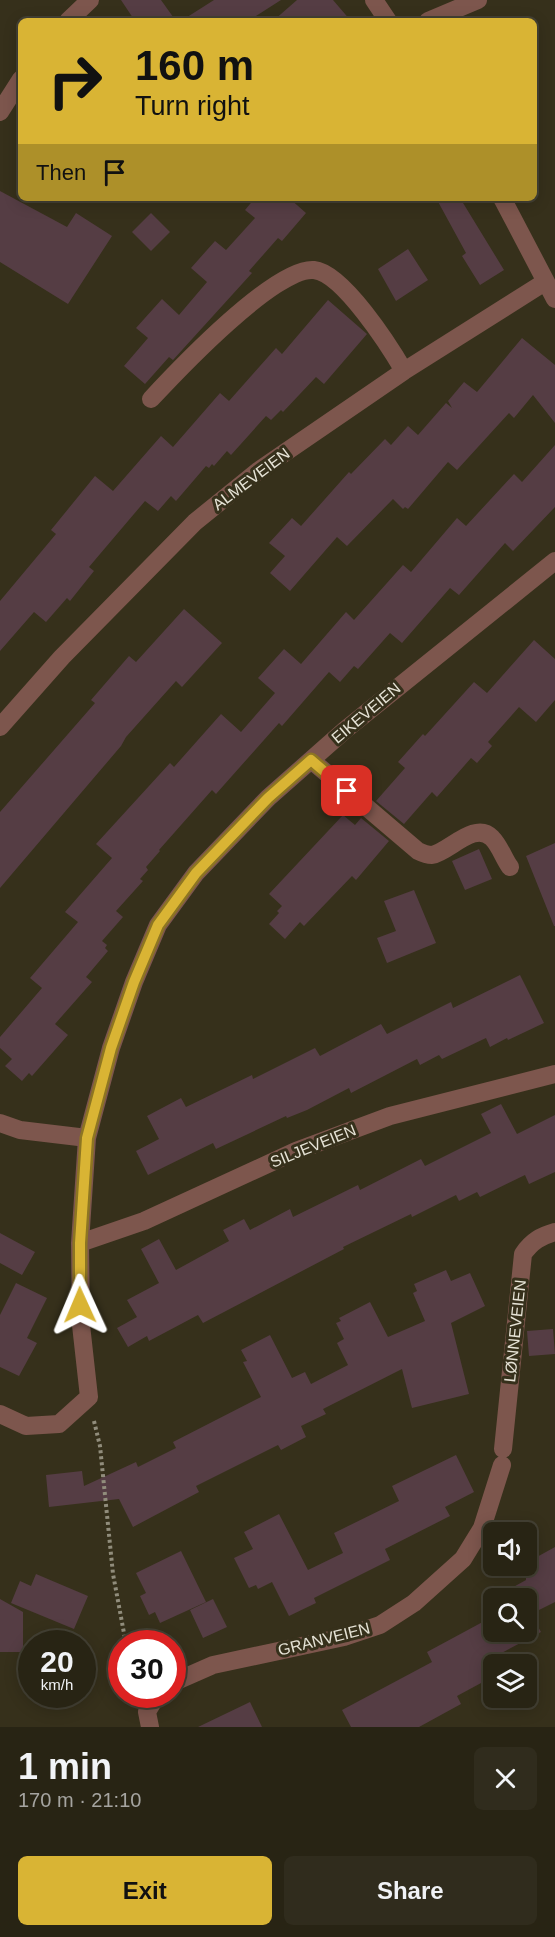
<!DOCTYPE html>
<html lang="en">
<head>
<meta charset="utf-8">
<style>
	:root { --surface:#282414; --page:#302c1d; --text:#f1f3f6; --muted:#a5a4a0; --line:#444134; --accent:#d9b434 }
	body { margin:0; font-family:Arial,sans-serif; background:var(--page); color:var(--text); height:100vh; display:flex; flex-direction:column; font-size:22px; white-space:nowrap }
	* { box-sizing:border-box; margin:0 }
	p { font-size:20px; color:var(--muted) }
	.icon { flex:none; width:33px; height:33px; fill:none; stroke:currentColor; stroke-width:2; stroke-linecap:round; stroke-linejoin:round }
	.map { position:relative; height:1727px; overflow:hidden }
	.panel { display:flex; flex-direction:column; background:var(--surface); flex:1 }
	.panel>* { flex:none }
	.top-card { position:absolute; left:18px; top:18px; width:519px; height:183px; border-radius:9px; box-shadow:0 3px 15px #0003,0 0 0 2px var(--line); background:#d9b434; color:#111; overflow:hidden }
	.tools { position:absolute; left:483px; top:1522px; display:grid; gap:12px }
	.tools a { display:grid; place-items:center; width:54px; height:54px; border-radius:9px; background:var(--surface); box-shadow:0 3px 15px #0003,0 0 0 2px var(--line); font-size:30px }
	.speed { position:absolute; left:18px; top:1630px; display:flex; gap:12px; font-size:30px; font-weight:700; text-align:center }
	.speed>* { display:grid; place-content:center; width:78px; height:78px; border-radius:50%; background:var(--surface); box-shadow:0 3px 15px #0003,0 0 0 2px var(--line); line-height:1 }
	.speed small { font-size:15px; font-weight:400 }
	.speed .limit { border:9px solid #d22; background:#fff; color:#111 }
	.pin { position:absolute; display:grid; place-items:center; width:51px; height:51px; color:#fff; margin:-26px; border-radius:12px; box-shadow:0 3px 9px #0006 }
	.me { position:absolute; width:66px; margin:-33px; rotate:359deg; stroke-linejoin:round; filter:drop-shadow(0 0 4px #0008) }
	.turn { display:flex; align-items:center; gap:21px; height:126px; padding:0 18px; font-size:27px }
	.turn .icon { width:78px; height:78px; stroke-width:2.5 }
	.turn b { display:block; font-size:42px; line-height:51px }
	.then { display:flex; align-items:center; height:57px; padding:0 18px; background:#0003; gap:12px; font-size:22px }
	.round { display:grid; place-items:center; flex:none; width:63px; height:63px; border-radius:9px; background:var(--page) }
	.headline { display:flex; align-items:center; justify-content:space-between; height:102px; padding:0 18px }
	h1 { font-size:36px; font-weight:700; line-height:45px }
	.action { display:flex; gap:12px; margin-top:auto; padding:12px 18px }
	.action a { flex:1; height:69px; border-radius:9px; background:var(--accent); color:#111; font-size:24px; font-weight:700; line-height:69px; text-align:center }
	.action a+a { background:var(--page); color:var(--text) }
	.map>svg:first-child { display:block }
</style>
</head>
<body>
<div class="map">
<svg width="555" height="1727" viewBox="0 0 555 1727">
	<rect width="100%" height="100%" fill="#36301b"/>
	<path fill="#553d44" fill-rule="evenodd" d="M121 0H161L176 21H135Z
		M214 0H281L248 21H181Z
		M297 0H333L351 21H273Z
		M0 191 67 227 76 213 112 236 68 304 0 262Z
		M255 198H289L306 213 282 241 278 238 249 271 252 273 173 360 169 357 145 384 124 366 148 338 136 328 162 299 179 315 207 282 191 268 215 241 226 250 255 218 245 210Z
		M436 198H460L504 270 480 285 462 256 466 253Z
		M151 213 170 232 151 251 132 232Z
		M408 249 428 280 396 301 378 269Z
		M328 300 367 334 324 384 316 377 283 412 281 410 271 420 266 416 231 455 227 451 214 466 212 464 209 468 206 466 176 501 171 496 158 511 145 501 89 567 94 571 70 601 67 598 46 622 34 612 0 651V601L56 534 51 530 95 476 113 491 161 436 173 447 220 393 229 401 276 348 282 354Z
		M522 338 555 365V423L533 395 514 418 509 413 457 470 448 462 408 509 405 507 403 509 393 499 347 546 337 537 290 591 270 573 285 556 269 543 292 518 301 526 349 472 351 474 385 439 391 445 408 426 418 435 446 403 452 408 448 401 464 382 477 392Z
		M555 445V507L513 551 505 543 459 595 450 588 402 643 390 633 358 669 354 666 340 682 329 672 282 726 279 723 216 794 212 790 159 850 160 851 146 867 148 870 140 879 143 881 116 911 123 917 102 941 107 945 105 948 108 951 86 977 92 982 55 1024 68 1035 32 1076 29 1073 22 1081 5 1066 12 1059 0 1048V1037L42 988 30 978 78 922 65 912 112 858 96 844 170 763 174 767 221 714 241 732 275 693 258 678 284 649 301 664 346 612 354 620 403 565 411 572 457 518 466 526 514 474 522 482Z
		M184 609 222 643 182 687 176 681 126 737 121 746 0 888V812L95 703 91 700 129 656 136 662Z
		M534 640 555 659V700L536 722 519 707 488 742 492 746 477 763 471 758 437 797 432 792 404 824 376 801 405 768 398 762 423 734 425 736 474 682 487 693Z
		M343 815 355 825 361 818 389 841 356 880 352 876 304 926 300 922 285 939 269 924 279 913 277 911 282 906 269 894Z
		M555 843V926H554L526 856Z
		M479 849 492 879 465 890 452 861Z
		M414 890 436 943 387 963 377 938 396 931 384 901Z
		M520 975 544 1023 508 1040 507 1038 490 1047 486 1038 442 1059 439 1055 420 1065 417 1059 351 1093 349 1088 307 1110 287 1118 286 1116 216 1149 213 1143 148 1175 136 1151 159 1139 147 1116 181 1098 186 1107 252 1075 253 1079 315 1048 320 1056 381 1024 387 1034 451 1002 453 1008Z
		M501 1104 517 1134 555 1115V1172L529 1184 525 1175 480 1197 477 1192 459 1201 456 1195 412 1217 411 1214 343 1247 344 1249 203 1323 198 1315 149 1341 147 1336 128 1347 117 1328 137 1317 127 1300 159 1283 141 1249 159 1239 176 1270 229 1241 223 1230 244 1219 250 1230 290 1209 293 1217 358 1185 360 1190 421 1159 425 1166 491 1133 481 1114Z
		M0 1233 35 1252 22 1275 0 1263Z
		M446 1270 451 1281 470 1273 485 1306 451 1323 469 1394 412 1408 402 1369 323 1409 326 1414 301 1426 306 1437 281 1450 278 1445 196 1486 199 1492 133 1527 119 1499 49 1507 46 1475 82 1471 84 1486 136 1462 138 1467 176 1448 173 1442 261 1397 243 1362 247 1361 241 1350 270 1335 292 1378 305 1372 311 1384 348 1365 337 1343 344 1339 336 1323 341 1321 339 1318 370 1302 388 1337 425 1321 413 1293 417 1291 414 1284Z
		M16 1283 47 1298 27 1338 37 1343 19 1376 0 1367V1315Z
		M553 1329 555 1354 529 1356 527 1331Z
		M456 1455 474 1492 445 1507 450 1516 385 1549 390 1560 314 1598 316 1603 289 1616 272 1582 258 1589 256 1585 249 1588 234 1558 253 1549 244 1532 279 1514 308 1570 343 1553 334 1533 399 1501 392 1486Z
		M555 1547V1602L531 1614 541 1632 494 1657V1676L457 1696 461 1704 419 1727H351L342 1710 432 1662 427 1652 490 1618 483 1604 526 1580V1563ZM494 1599H526V1632H494Z
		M181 1551 206 1602 160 1623 155 1612 149 1615 140 1596 146 1593 136 1573Z
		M36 1574 88 1596 74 1629 11 1603 20 1581 31 1586Z
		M0 1599 23 1612V1652H0Z
		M213 1599 227 1627 203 1638 190 1610Z
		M250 1702 262 1727H198Z"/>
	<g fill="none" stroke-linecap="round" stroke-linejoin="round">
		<path stroke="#918d7c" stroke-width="4" stroke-dasharray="3 3" stroke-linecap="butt" d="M94 1421 100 1446 113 1574 126 1644"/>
		<path stroke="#7d564d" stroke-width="18" d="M374 0 388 21
			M68 21 90 0
			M428 21 478 0
			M0 112 21 79
			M502 198 555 299
			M151 399C177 371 276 266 314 270 343 273 390 347 404 371
			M0 727 62 657 195 522 258 471 404 371 545 282
			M311 760 418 851C422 853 427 855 432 855 449 852 475 820 492 838 500 846 504 859 510 867
			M0 1123 20 1130 87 1138
			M80 1243 144 1221 296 1151 390 1116 555 1074
			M0 1414 26 1426 59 1424 89 1397 81 1325 80 1243 87 1138 111 1048 134 982 158 925 196 873 268 798 345 730 555 561
			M503 1449 523 1254C532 1241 541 1236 555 1232
			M172 1683 213 1665 344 1637 380 1625 414 1603 463 1559 482 1528 502 1465
			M150 1727 147 1712 157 1695"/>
	</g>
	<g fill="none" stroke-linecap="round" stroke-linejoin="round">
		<g stroke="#8d7522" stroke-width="15">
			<path id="route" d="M80 1305V1243L87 1138 111 1048 134 982 158 925 196 873 268 798 311 760 347 791"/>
		</g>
		<use href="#route" stroke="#d9b434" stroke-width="10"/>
	</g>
	<g text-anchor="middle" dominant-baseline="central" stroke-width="6" stroke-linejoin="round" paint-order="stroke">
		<g font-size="16" fill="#e6e3d6" stroke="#36301b">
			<text transform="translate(251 479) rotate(-37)">ALMEVEIEN</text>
			<text transform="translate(366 713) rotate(-40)">EIKEVEIEN</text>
			<text transform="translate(313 1146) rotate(-22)">SILJEVEIEN</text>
			<text transform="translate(515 1331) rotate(-84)">LØNNEVEIEN</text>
			<text transform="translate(324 1639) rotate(-14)">GRANVEIEN</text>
		</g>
	</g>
</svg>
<div class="tools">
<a><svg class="icon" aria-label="sound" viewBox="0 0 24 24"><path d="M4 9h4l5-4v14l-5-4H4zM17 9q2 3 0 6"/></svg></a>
<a><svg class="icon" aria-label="search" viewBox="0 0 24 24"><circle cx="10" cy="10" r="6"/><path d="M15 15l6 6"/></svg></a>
<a><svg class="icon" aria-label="layers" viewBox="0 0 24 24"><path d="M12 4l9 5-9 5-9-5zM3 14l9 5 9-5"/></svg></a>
</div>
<div class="speed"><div>20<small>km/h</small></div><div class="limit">30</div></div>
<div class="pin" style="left:347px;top:791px;background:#d93025"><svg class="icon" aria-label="arrive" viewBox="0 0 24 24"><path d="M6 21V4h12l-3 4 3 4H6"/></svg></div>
<svg class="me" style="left:80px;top:1305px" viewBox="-20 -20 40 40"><path d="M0-17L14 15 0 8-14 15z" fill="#d9b434" stroke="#fff" stroke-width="4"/></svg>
<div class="top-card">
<div class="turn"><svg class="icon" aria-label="right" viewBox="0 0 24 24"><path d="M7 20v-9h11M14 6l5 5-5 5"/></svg><div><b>160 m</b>Turn right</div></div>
<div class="then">Then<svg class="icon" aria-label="arrive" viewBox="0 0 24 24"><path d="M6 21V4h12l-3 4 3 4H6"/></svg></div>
</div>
</div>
<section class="panel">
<div class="headline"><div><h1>1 min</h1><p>170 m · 21:10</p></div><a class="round"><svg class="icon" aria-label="close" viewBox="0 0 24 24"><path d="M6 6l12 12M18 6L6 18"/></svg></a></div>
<div class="action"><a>Exit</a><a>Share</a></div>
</section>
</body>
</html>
